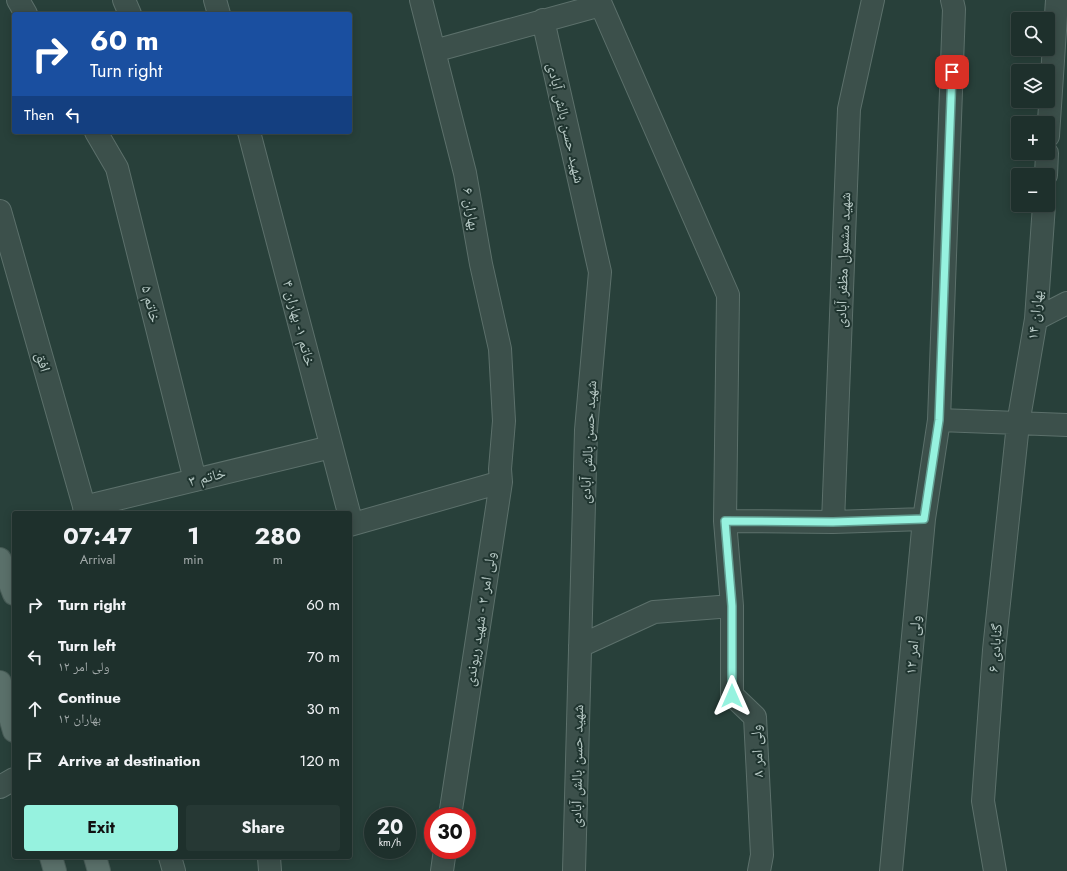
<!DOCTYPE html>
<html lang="en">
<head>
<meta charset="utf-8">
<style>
	:root { --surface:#1e302c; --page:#263834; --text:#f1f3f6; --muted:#a1a9a9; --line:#3c4b48; --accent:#96f2df }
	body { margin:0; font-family:Jost,"Noto Naskh Arabic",sans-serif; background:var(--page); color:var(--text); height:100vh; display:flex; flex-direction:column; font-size:15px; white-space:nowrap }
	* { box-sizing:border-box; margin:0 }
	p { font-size:13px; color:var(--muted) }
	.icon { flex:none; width:22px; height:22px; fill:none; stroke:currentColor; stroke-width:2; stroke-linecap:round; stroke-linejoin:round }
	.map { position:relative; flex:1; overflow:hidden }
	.sheet { position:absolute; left:12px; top:511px; width:340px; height:348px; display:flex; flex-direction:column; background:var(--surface); border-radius:4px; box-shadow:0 2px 10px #0003,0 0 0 1px var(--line) }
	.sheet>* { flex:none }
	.hud { position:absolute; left:12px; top:12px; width:340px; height:122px; border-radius:4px; box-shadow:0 2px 10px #0003,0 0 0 1px var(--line); background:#1a4fa0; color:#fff; overflow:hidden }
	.fabs { position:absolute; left:1011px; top:12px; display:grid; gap:8px }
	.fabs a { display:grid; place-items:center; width:44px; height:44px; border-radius:4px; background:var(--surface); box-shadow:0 2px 10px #0003,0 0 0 1px var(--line); font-size:20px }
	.speed { position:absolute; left:364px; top:807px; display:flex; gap:8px; font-size:20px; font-weight:700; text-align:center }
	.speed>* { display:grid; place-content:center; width:52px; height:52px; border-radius:50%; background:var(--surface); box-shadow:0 2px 10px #0003,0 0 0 1px var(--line); line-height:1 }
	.speed small { font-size:10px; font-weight:400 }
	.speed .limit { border:6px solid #d22; background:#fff; color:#111 }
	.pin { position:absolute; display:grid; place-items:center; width:34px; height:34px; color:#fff; margin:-17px; border-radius:8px; box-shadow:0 2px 6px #0006 }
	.me { position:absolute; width:44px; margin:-22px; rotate:0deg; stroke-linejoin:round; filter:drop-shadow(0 0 3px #0008) }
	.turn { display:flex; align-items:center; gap:14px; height:84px; padding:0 12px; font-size:18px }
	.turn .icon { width:52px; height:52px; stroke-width:2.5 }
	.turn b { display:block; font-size:28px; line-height:34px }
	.then { display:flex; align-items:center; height:38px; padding:0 12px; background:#0003; gap:8px; font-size:15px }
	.eta { display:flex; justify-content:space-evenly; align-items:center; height:68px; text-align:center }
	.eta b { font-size:24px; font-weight:700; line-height:28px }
	.primary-button { display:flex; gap:8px; margin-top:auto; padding:8px 12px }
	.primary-button a { flex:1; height:46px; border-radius:4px; background:var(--accent); color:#111; font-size:16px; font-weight:700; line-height:46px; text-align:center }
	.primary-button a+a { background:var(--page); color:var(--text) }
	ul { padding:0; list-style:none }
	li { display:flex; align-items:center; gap:12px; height:52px; padding:0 12px }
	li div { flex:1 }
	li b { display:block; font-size:15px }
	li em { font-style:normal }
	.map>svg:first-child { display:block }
</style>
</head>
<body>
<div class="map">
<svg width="1067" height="871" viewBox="0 0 1067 871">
	<rect width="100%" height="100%" fill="#28403a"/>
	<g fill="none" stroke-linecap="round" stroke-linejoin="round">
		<g stroke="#5c706b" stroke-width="24">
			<path id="minor" d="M18 0 26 14
				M124 0 130 14
				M215 0 219 14
				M421 0 465 173 481 264 500 349 504 421 500 469 501 482 450 816
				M599 0 728 295 725 521 833 522 924 519
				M543 20 600 272 586 430 574 871
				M434 51 601 5
				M96 132 117 168 195 480
				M249 132 349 513
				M1048 136 1057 0
				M1046 175 1047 153
				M0 211 86 513
				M1036 319 1067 303
				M939 420 1067 425
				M84 507 331 447
				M725 521 732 606V695L755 717 762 855 759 871
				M833 522 849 109 873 0
				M350 525 501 482
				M580 646 654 612 732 606
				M0 787 14 779
				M170 857 174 871
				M269 857 270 871
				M442 871 445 850
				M891 871 924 519 939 420 954 9 952 0
				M995 871 983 801 994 650 1018 424 1036 319 1044 205"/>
		</g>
		<g stroke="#485c57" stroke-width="24">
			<path id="major" d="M0 559 14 594
				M0 682 14 731
				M51 857 55 871
				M95 857 99 871"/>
		</g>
		<use href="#minor" stroke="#3c504b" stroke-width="22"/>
		<use href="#major" stroke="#5a706a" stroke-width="22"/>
	</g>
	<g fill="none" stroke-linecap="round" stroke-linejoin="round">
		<g stroke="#629d91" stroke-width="10">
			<path id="route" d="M732 696V606L725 521 833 522 924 519 939 420 952 72"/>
		</g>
		<use href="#route" stroke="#96f2df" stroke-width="7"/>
	</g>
	<g text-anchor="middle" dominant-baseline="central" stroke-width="4" stroke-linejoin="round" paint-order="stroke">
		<g font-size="15" fill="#b8cac6" stroke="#203530">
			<text transform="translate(566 123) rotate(77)">شهید حسن بالش آبادی</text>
			<text transform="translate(471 209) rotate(81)">بهاران ۶</text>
			<text transform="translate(843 260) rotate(-88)">شهید مشمول مظفر آبادی</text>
			<text transform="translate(151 304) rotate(76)">خاتم ۵</text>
			<text transform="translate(1035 315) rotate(-84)">بهاران ۱۴</text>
			<text transform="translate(299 323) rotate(75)">خاتم ۱- بهاران ۴</text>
			<text transform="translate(43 362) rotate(74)">افق</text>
			<text transform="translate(588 442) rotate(-87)">شهید حسن بالش آبادی</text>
			<text transform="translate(207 477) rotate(-14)">خاتم ۳</text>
			<text transform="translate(480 619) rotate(-81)">ولی امر ۲ - شهید ریوندی</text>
			<text transform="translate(913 645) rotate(-85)">ولی امر ۱۲</text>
			<text transform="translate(995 648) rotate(-85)">گنابادی ۶</text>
			<text transform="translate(757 751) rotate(-93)">ولی امر ۸</text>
			<text transform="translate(577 766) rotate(-89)">شهید حسن بالش آبادی</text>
		</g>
	</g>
</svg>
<div class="fabs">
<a><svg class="icon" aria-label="search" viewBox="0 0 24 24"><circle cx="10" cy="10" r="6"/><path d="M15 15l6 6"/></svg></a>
<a><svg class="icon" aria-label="layers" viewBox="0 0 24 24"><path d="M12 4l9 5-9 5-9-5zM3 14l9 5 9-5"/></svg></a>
<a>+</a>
<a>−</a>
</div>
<div class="speed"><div>20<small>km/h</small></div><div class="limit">30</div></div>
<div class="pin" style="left:952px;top:72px;background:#d93025"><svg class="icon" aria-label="arrive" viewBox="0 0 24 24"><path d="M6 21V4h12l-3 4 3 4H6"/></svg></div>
<svg class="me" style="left:732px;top:696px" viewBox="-20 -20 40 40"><path d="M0-17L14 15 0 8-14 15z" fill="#96f2df" stroke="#fff" stroke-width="4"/></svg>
<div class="hud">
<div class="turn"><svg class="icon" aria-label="right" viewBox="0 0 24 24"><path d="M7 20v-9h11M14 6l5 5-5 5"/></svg><div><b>60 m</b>Turn right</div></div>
<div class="then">Then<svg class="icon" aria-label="left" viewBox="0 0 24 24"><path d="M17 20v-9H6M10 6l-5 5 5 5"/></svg></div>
</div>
<section class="sheet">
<div class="eta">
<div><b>07:47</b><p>Arrival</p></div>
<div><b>1</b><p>min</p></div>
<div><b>280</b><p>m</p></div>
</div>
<ul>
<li><svg class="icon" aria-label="right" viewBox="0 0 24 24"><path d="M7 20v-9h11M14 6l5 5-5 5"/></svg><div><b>Turn right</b></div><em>60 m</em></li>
<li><svg class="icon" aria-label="left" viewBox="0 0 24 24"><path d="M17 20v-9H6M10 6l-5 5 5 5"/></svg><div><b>Turn left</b><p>ولی امر ۱۲</p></div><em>70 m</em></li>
<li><svg class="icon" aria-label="ahead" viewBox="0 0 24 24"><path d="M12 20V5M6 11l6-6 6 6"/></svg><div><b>Continue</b><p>بهاران ۱۲</p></div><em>30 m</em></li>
<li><svg class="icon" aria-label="arrive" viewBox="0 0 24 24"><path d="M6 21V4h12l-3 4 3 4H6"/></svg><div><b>Arrive at destination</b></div><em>120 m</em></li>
</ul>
<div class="primary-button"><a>Exit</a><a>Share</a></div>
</section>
</div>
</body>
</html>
